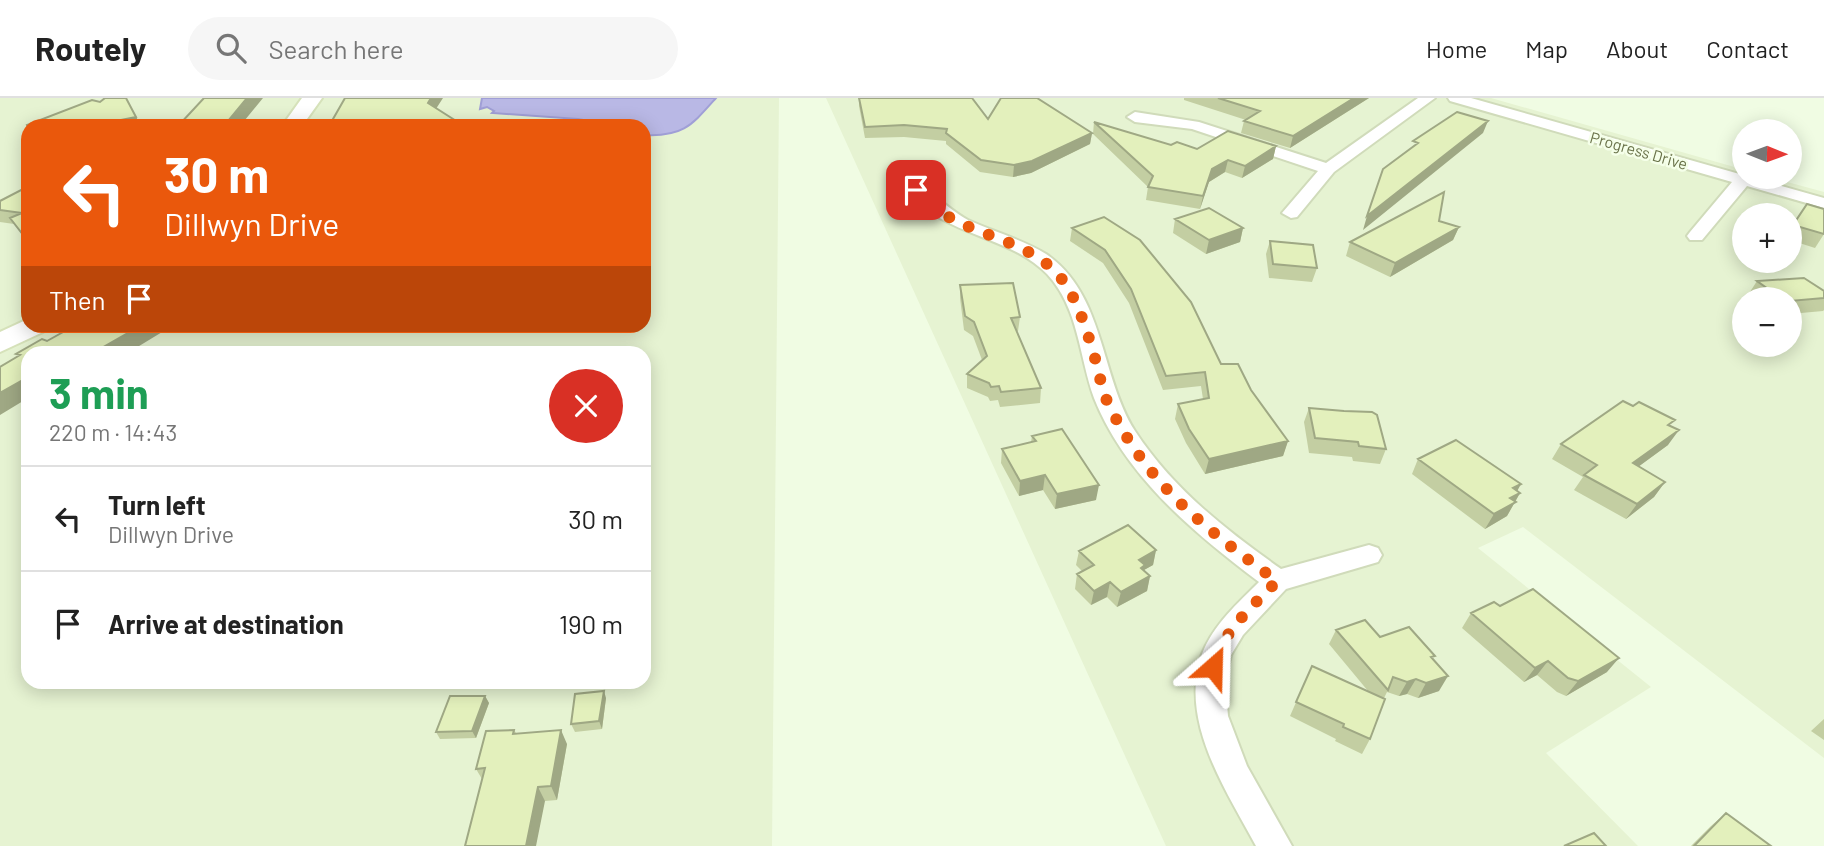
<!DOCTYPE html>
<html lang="en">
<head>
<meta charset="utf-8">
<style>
	:root { --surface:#fff; --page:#f6f6f6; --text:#222; --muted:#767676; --line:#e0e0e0 }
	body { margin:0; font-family:Barlow,sans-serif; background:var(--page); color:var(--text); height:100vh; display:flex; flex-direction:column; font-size:26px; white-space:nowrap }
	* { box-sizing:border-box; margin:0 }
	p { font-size:23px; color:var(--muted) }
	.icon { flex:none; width:38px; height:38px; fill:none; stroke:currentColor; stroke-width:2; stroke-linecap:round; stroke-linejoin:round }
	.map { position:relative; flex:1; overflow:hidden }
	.details { position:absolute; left:21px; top:248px; width:630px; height:343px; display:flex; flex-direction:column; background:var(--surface); border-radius:21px; box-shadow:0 4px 18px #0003 }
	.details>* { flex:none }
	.top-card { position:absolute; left:21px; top:21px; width:630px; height:214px; border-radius:21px; box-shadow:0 4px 18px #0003; background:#ea580c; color:#fff; overflow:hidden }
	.needle { width:46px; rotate:91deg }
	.tools { position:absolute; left:1732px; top:21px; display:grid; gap:14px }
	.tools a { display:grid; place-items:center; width:70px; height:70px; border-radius:50%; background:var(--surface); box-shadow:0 4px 18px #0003; font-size:35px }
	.pin { position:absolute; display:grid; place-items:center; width:60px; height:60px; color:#fff; margin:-30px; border-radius:14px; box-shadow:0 4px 10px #0006 }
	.me { position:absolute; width:77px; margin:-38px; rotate:25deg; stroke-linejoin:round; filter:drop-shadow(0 0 5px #0008) }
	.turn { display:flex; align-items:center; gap:24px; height:147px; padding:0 28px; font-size:32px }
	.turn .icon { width:91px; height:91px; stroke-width:2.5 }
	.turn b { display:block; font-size:49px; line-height:60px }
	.then { display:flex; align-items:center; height:66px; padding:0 28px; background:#0003; gap:14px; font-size:26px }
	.round { display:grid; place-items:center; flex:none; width:74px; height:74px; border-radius:37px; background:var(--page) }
	.summary { display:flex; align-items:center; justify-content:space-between; height:119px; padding:0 28px }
	h1 { font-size:42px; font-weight:700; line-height:52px; color:#1e9e55 }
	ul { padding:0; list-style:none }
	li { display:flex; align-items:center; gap:21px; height:105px; padding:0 28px; border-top:2px solid var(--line) }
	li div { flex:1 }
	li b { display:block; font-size:26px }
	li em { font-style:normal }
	header { display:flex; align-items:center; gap:42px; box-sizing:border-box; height:98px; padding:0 35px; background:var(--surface); border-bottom:2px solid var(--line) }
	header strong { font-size:33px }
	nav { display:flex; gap:38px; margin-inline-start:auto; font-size:24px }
	.search { width:490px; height:63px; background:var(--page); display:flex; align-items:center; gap:18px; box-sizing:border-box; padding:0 24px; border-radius:38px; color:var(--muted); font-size:26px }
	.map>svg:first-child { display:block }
</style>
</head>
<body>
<header>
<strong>Routely</strong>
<div class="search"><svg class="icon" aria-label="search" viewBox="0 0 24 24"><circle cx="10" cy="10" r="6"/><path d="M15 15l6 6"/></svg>Search here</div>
<nav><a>Home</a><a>Map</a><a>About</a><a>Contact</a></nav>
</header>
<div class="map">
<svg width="1824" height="748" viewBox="0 0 1824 748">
	<rect width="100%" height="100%" fill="#f0fce3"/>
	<path fill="#e6f3d2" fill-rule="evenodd" d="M0 0H779L772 748H0ZM28 28H644V228H28ZM28 256H644V584H28Z
		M826 0H1491L1745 72V79H1769L1824 94V660L1523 429 1478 450 1651 589 1546 655 1638 748H1166ZM1745 117H1790V163H1745ZM1745 201H1790V247H1745Z"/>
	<path fill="#b9b8e5" stroke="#a09fd6" stroke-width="2" d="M482 0H716C691 28 683 39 644 37V28H615L578 21 492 15 494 13 487 9 480 11Z"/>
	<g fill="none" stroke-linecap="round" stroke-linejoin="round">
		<g stroke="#d0dbba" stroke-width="4">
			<path id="street" d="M1418 0H1435L1334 74 1297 119 1291 120 1282 115 1318 73 1192 31 1135 24 1127 19 1135 14 1199 24 1326 65Z
				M1448 0H1471L1824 100V110L1747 88 1702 142H1690L1687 138 1690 134 1732 84 1450 3Z
				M916 87C928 90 952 114 968 122 994 134 1022 141 1046 156 1105 196 1100 278 1135 333 1173 391 1226 432 1281 471L1369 447 1378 450 1382 457 1378 464 1286 491 1243 537 1231 557 1225 583 1228 618 1247 668 1292 748H1256C1226 692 1178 622 1202 556 1213 527 1238 505 1259 484 1194 435 1125 378 1094 300 1079 259 1079 210 1047 176 1008 136 943 139 907 92Z"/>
		</g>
		<g stroke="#d6e2ba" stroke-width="4">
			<path id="secondary" d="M302 0H322L302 28H282Z
				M28 221V228H47L43 234 0 254V234Z"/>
		</g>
		<use href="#street" fill="#fff" fill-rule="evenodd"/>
		<use href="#secondary" fill="#fff" fill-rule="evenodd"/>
	</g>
	<path fill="#c3cea2" d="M859 0 988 21 1092 35 1090 46 1031 75 1013 79 980 74 946 46V43L904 39 865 40 859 8Z
		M1184 0H1369L1290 50 1241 35 1244 23 1246 22 1184 2Z
		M1094 24 1171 47 1197 51 1276 48 1273 61 1242 80 1225 74 1209 84 1200 111 1146 102 1148 89 1093 36Z
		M28 91V144L14 126 0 124V103Z
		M1807 106 1824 136 1815 150 1790 142V132Z
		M1104 119 1221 266 1251 292 1288 343 1283 358 1205 376 1186 345 1175 321 1178 306 1203 301 1201 288 1163 292 1129 205 1103 165 1070 143 1072 130Z
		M1175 121 1243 130 1240 144 1206 156 1173 135Z
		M1439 123 1459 129 1453 142 1390 179 1346 158 1350 144Z
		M1270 143 1317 170 1312 184 1269 180 1266 156Z
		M1757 183 1824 193V212L1823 213 1790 216V201H1753L1748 197Z
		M960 187 1020 219 1018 233H1017L1041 290 1040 305 1000 309 998 302 990 303 988 299 967 290V276L982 262 973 238 964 232 960 200Z
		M1309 310 1386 351 1380 366 1353 363 1352 359 1309 355 1304 324Z
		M1671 328 1668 347 1639 368 1665 384 1654 399 1626 421 1574 392 1583 379 1552 361 1561 346Z
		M1032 338 1096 402 1055 411 1043 392 1019 398 1001 365 1002 351 1031 344Z
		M1418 361 1517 393 1520 395 1507 418 1485 431 1412 376Z
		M1156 452 1153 467 1144 472 1150 478 1147 493 1117 509 1107 499 1091 507 1075 491 1077 476 1082 473 1076 467 1079 453Z
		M1500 508 1607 574 1566 598 1557 594 1537 577 1524 584 1462 530 1471 515Z
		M1336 532 1380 539 1433 562 1439 593 1418 600 1407 596 1399 598 1387 594 1384 600 1370 641 1362 656 1335 643 1336 641 1290 618 1312 568 1368 593 1329 546Z
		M485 598 489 605 476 640 440 641 436 634Z
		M606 600 602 631 575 634 571 626Z
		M1824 621V642L1811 633Z
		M514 632 516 635 567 646 557 702 545 703 482 681 476 671Z
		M1726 715 1771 748H1691L1711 728Z"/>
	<path fill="#9fa884" d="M126 0 141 28H91Z
		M247 0H263L240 28H224Z
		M431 0H443L432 17 428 5Z
		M1354 0H1369L1290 50 1293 38Z
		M1488 23 1483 35 1363 132 1367 118Z
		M1092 35 1090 46 1031 75 1013 79 1014 67Z
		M1276 48 1273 61 1242 80 1245 68Z
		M1228 62 1225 74 1209 84 1200 111 1203 98 1212 71Z
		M1459 129 1453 142 1390 179 1395 165Z
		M1243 130 1240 144 1206 156 1209 142Z
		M140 228H172L126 256H91Z
		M28 279V300L0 317V295Z
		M1679 332 1668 347 1623 380 1633 365Z
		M1288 343 1283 358 1205 376 1209 361Z
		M1045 377 1043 392 1019 398 1020 383Z
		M1665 384 1654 399 1626 421 1637 406Z
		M1521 386 1515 397 1520 395 1507 418 1485 431 1494 416 1513 390Z
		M1099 387 1096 402 1055 411 1057 396Z
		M1156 452 1153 467 1144 472 1141 482 1139 462Z
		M1150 478 1147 493 1117 509 1121 494Z
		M1110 484 1107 499 1091 507 1094 493Z
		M1619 560 1607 574 1566 598 1578 583Z
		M1548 563 1537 577 1524 584 1535 570Z
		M1448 578 1439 593 1418 600 1426 585Z
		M1416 581 1407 596 1399 598 1407 584Z
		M604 593 606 600 602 631 599 623Z
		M485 598 489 605 476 640 472 633Z
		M561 632 567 646 557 702 551 688Z
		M538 689 545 703 536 748H526Z"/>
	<path fill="#e3f0bc" stroke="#9fa884" stroke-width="2" d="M105 0H126L136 19 91 28H28V29L27 27 92 2 100 4Z
		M204 0H247L224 28H178Z
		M345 0H431L428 5 464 28H329Z
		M859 0H972L988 21 1001 0H1037L1092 35 1032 63 1014 67 981 62 946 35 947 31 904 27 865 29Z
		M1218 0H1354L1293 38 1244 23 1260 13Z
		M1457 14 1488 23 1367 118 1383 71 1418 45 1413 43Z
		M1094 24 1171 47 1177 44 1197 51 1228 33 1276 48 1245 68 1228 62 1212 71 1203 98 1148 89 1153 78Z
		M23 91H28V138H24L10 120 22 115 0 112V103Z
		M1444 94 1439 123 1459 129 1395 165 1350 144Z
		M1807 106 1824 111V136L1793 127Z
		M1209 110 1243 130 1209 142 1175 121Z
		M1104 119 1140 142 1191 204 1221 266H1238L1251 292 1288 343 1209 361 1189 331 1178 306 1209 300 1205 274 1166 278 1131 191 1105 152 1072 130Z
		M1270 143 1313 147 1317 170 1273 166Z
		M1804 180 1824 193V200L1790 203V201H1782L1757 183Z
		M1013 185 1020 219 1011 220 1041 290 1001 294 999 288 991 289 989 285 967 276 987 258 974 224 965 218 960 187Z
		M74 228H140L91 256H28V279L0 295V269L20 257 16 256 42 241 47 243Z
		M1623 303 1633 308 1639 304 1675 322 1668 327 1679 332 1633 365 1665 384 1637 406 1584 377 1597 367 1561 346Z
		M1309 310 1344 313 1372 314 1377 317 1386 351 1359 348 1358 344 1315 340Z
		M1062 331 1099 387 1057 396 1045 377 1020 383 1002 351 1036 343 1032 338Z
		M1456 342 1521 386 1513 390 1520 395 1510 400 1516 404 1494 416 1418 361Z
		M1128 427 1156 452 1139 462 1145 467 1141 470 1150 478 1121 494 1110 484 1094 493 1077 476 1094 467 1079 453Z
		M1533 491 1619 560 1578 583 1568 580 1548 563 1535 570 1471 515 1494 504 1500 508Z
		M1365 522 1380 539 1409 529 1435 558 1431 559 1448 578 1426 585 1416 581 1407 584 1393 579 1388 592 1336 532Z
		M1312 568 1385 601 1370 641 1343 629 1344 626 1296 604Z
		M604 593 599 623 571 626 575 596Z
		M450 598H485L472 633 436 634Z
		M514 632 513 636 561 632 551 688 538 689 526 748H465L485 670 476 671 486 633Z
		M1726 715 1771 748H1694Z
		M1594 735 1606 748H1564Z"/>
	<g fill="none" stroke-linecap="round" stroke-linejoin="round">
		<path stroke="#ea580c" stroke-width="12" stroke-dasharray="0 21.6" d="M916 92C925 100 934 110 944 116 981 140 1037 145 1064 184 1080 207 1089 240 1097 267 1100 279 1102 292 1107 303 1147 387 1205 430 1277 483 1252 509 1222 534 1213 569"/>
	</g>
	<g text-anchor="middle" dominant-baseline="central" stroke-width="5" stroke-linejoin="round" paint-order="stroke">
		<g font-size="16" fill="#6a734a" stroke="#f5ffe9">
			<text transform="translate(1639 52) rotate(16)">Progress Drive</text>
		</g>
	</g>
</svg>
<div class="tools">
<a><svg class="needle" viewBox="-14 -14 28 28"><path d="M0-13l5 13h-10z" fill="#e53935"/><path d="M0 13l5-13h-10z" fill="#767676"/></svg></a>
<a>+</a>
<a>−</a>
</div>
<div class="pin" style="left:916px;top:92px;background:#d93025"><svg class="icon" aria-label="arrive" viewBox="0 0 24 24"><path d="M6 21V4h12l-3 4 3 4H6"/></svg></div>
<svg class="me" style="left:1213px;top:569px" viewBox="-20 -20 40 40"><path d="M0-17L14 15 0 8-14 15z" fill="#ea580c" stroke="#fff" stroke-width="4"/></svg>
<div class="top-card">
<div class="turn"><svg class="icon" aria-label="left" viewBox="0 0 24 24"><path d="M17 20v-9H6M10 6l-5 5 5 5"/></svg><div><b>30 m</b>Dillwyn Drive</div></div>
<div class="then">Then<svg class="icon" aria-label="arrive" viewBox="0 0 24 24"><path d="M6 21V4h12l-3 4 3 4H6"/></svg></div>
</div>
<section class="details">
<div class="summary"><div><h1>3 min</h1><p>220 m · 14:43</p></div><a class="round" style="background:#d93025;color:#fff"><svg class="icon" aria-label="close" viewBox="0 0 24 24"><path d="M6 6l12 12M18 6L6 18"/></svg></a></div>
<ul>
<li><svg class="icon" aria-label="left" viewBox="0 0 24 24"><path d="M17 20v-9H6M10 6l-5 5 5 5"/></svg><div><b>Turn left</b><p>Dillwyn Drive</p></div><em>30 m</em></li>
<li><svg class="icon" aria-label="arrive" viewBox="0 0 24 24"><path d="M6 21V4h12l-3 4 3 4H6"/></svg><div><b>Arrive at destination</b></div><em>190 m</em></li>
</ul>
</section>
</div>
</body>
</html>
